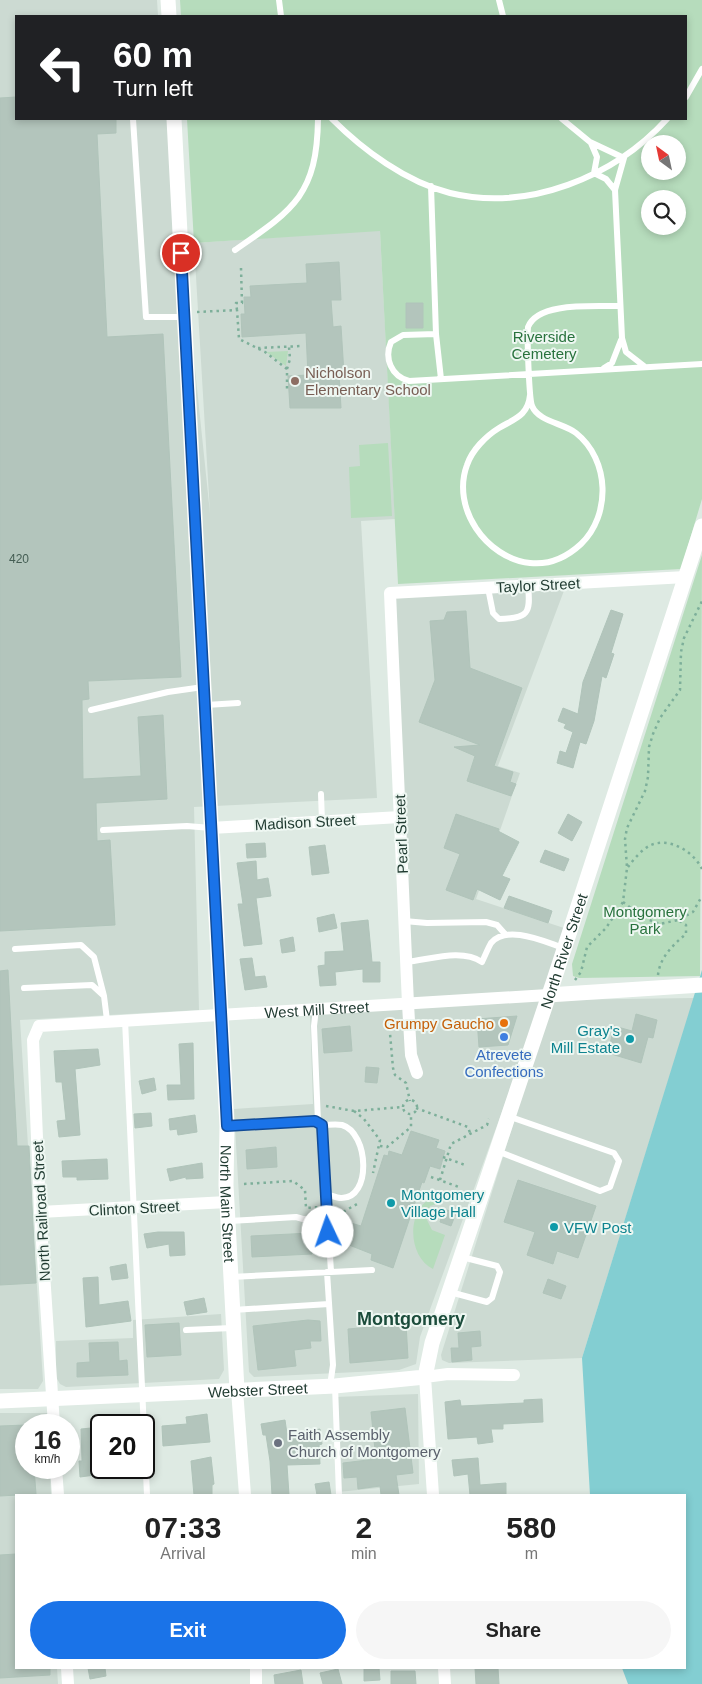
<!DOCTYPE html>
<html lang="en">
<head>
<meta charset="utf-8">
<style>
	:root { --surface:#fff; --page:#f6f6f6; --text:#222; --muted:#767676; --accent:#1a73e8 }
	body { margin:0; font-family:Arial,sans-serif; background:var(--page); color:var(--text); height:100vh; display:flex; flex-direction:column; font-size:19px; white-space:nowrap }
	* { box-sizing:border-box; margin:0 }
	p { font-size:16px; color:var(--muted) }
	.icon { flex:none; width:28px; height:28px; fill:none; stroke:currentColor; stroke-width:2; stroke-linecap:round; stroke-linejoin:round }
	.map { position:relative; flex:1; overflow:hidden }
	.details { position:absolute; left:15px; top:1494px; width:671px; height:175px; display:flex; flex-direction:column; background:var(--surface); border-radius:0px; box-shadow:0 2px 8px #0003 }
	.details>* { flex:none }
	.hud { position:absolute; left:15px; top:15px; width:672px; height:105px; border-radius:0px; box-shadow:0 2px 8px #0003; background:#202124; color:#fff; overflow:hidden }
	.needle { width:32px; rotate:327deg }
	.fabs { position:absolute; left:641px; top:135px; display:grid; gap:10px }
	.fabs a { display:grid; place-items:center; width:45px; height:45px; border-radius:50%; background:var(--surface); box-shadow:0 2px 8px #0003; font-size:25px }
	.speed { position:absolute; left:15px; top:1414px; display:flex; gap:10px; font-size:25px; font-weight:700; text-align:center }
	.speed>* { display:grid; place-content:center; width:65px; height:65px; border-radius:50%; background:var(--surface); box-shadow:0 2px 8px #0003; line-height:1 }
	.speed small { font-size:12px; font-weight:400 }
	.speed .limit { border:2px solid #111; border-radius:8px; background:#fff; color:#111 }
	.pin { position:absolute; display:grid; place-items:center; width:42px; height:42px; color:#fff; margin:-21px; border:2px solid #fff; border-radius:50%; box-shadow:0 1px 5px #0007 }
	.me { position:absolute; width:55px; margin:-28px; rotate:357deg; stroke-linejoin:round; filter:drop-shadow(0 0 4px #0008) }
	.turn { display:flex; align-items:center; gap:18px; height:105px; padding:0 15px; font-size:22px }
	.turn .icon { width:65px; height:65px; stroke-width:2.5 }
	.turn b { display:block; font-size:35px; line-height:42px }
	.eta { display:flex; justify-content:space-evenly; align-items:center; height:85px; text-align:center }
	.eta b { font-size:30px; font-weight:700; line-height:35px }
	.button { display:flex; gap:10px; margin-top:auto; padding:10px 15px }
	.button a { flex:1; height:58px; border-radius:30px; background:var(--accent); color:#fff; font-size:20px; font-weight:700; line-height:58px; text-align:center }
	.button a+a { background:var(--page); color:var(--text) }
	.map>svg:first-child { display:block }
</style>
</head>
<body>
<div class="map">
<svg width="702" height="1684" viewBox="0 0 702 1684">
	<rect width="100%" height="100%" fill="#deeae3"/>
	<path fill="#ccdad2" d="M0 0H157L158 16H16V119H169L210 513 194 243 380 230 395 519 361 521 377 798 194 807 199 1010 20 1020 43 1381 38 1389H0Z
		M565 588 498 766 520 773 476 899 564 928 545 993 413 1001 395 596Z
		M694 998 582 1358 449 1363 442 1360 441 1355 552 1000Z
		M543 999 420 1337 416 1364 399 1370 254 1377 249 1372 234 1109 313 1104 310 1013Z
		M221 1314 224 1370 219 1379 66 1387 60 1384 56 1377V1341L133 1338V1320Z
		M418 1394 419 1484 338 1492 334 1397Z
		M0 1413H48V1425H26V1468H50L51 1495H16V1668H57L58 1684H0Z"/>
	<path fill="#b6dcbc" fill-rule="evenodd" d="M180 0H702V499L681 569 398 584 380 231 194 243 187 119H686V16H181ZM650 144H678V171H650ZM650 199H678V226H650Z
		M288 351 286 366 266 352Z
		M388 443 392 516 351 518 349 467 360 466 359 445Z
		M702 555 700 976 579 978 573 976 572 964Z
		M437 1196 445 1197 443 1202 430 1206 426 1218 432 1230 445 1235 433 1269C406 1256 406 1204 437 1196Z"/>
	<path fill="#83ced2" d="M702 970V1684H628L622 1668H685V1495H590L582 1358Z"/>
	<path fill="#b3c5bc" stroke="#b0c4ba" d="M16 97V119H116V133L97 134 107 337 163 334 181 677 88 681 89 699 82 700 83 779 141 776 138 717 163 715 167 799 96 803 97 841 110 840 115 925 0 931V98Z
		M339 262 341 300H331L333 327 341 326 344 374H339L341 408H290L288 376 308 375 306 333 242 337 241 314H245L244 297H251L250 286 307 283 306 264Z
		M406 303H423V328H406Z
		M611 610 623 614 611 653 614 654 606 678 602 676 594 721 586 744 580 742 573 768 557 763 560 751 566 753 573 732 564 728 566 724 558 721 563 708 578 714 583 682Z
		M466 611 470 668 522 688 494 766 513 772 510 782 516 784 511 796 467 781 475 756 454 747 480 745 419 722 435 680 430 621 444 620 447 612Z
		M456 814 499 829 498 831 519 842 502 876 510 879 500 900 477 889 473 900 446 890 460 854 444 848Z
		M568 814 582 822 572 841 558 833Z
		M265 843 266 857 247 858 246 844Z
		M325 845 329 873 312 875 309 847Z
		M545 850 569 859 564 871 540 862Z
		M256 861 257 880 268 878 271 896 256 898 262 944 244 946 238 904H243L237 863Z
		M509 896 552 911 548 923 504 908Z
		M334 914 337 928 319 932 317 918Z
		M368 920 372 962H380V982H363V969L335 972 336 985 320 986 318 966 325 965V952L344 951 341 923Z
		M293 937 295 951 282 953 280 940Z
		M252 958 255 977 265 976 267 987 245 990 240 959Z
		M8 970 17 1146H29L36 1283 0 1285V971Z
		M636 1014 657 1020 653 1038 648 1037 641 1063 608 1053 614 1026 632 1031Z
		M517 1016 508 1045 479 1047 477 1019Z
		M350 1026 352 1051 324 1053 322 1029Z
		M193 1043 194 1099 168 1100 167 1085H181L179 1044Z
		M98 1049 100 1065 75 1069 80 1135 59 1137 57 1121 66 1120 62 1082H56L54 1051Z
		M366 1067 379 1068 377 1083 365 1082Z
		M154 1078 156 1090 142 1094 139 1081Z
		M151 1113 152 1126 135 1128 134 1114Z
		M195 1115 197 1132 178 1135 177 1129 170 1130 169 1119Z
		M411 1131 439 1140 436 1148 445 1151 440 1169 430 1166 424 1183 422 1182 393 1268 371 1260 372 1254 344 1243 351 1223 361 1226 384 1155 388 1156 389 1151 402 1155Z
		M276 1147 277 1167 247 1169 246 1150Z
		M107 1159 108 1179 77 1180V1177H63L62 1161Z
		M202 1163 203 1178 186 1179V1177L170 1181 167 1169Z
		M518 1180 596 1206 578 1258 557 1251 553 1264 527 1255 535 1232 504 1222Z
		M444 1209 456 1213 451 1226 440 1222Z
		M158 1232H184L185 1255 170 1256 169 1244 147 1248 144 1234Z
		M311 1233 312 1254 252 1257 251 1236Z
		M126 1264 128 1278 112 1280 110 1267Z
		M98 1277 99 1305 128 1301 131 1321 86 1327 83 1278Z
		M548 1279 566 1286 561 1299 543 1293Z
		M204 1298 207 1312 187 1315 184 1302Z
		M308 1320 320 1321 321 1341H310L311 1348 294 1350 296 1366 258 1370 253 1326Z
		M179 1323 181 1355 147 1357 145 1325Z
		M406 1324 408 1358 350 1363 348 1329Z
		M480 1331 481 1346 471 1347 472 1360 452 1362 451 1348H459L458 1333Z
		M118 1342 119 1361 127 1360 128 1375 77 1377V1363L90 1362 89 1343Z
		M542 1399 543 1422 503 1424V1429H491L493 1442 478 1444 477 1437 448 1439 445 1402 460 1400 461 1406 524 1403V1400Z
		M405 1408 413 1473 396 1475 399 1495H381L380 1486 358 1489 357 1477 344 1478 343 1463 376 1459 371 1412Z
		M207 1414 210 1442 163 1446 162 1426 187 1424 186 1417Z
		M285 1420 287 1434 320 1429 322 1444 319 1445 320 1464 287 1465 289 1495H272L270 1461 266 1435H263L261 1424Z
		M26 1425V1468H34L36 1494 0 1496V1426Z
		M101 1427V1450H93L95 1475 80 1477 79 1461H82L81 1429Z
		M211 1457 214 1484 212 1485V1495H194L191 1461Z
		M478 1458 480 1485 506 1483V1495H470L468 1474 454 1476 452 1460Z
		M329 1482 331 1495H317L315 1484Z
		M16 1554V1668H50V1675L0 1678V1555Z
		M88 1668H105L106 1676 90 1679Z
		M364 1668H379L380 1680 364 1681Z
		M475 1668H498L499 1684H476Z
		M338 1669 342 1684H323L320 1673Z
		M301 1670 303 1684H275L274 1675Z
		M391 1671H415L416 1684H391Z"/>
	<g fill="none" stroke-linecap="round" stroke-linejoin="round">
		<path stroke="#7daf9a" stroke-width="2.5" stroke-dasharray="2.5 4" stroke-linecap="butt" d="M237 310 236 303H242L241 268
			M197 312 237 310 239 339 265 352 287 369V390
			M258 348 302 346
			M287 369 290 359 289 347
			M628 867C634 859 642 849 651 845 670 837 694 852 702 869
			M623 902 644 918 660 924 678 920 693 912 702 896
			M658 975C660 957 673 945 686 934V925L678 920
			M575 980 581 972 587 947 606 928 623 902 627 868 625 839 627 828 645 791 648 777 649 747 653 734 660 718 680 690 681 652 684 638 702 601
			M389 1022 393 1068 395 1075 406 1083 410 1101
			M403 1107a7 7 0 1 1 14 0a7 7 0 1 1-14 0Z
			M326 1106 354 1111 403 1107
			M416 1108 468 1127 470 1133
			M354 1111 364 1119 380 1140 373 1173
			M380 1146 387 1147 411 1127V1114
			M443 1157 465 1165
			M431 1177 459 1187
			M440 1180 451 1144 487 1125 489 1119
			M244 1184 293 1181 305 1190 306 1208 319 1207
			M337 1212H343L357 1204"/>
		<path stroke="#fff" stroke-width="6" d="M279 0 281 16
			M499 0 503 16
			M686 97 702 69
			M133 119 146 317H183
			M332 119C363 150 406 182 450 193 528 212 614 177 667 119
			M562 119 590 142 624 158 615 190 622 338 626 352 644 366
			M591 143 597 157 594 173 606 179 615 190
			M431 186 436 334 441 379
			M235 250C293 210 317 195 318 119
			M436 334 403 335 391 342C384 358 391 376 409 381L702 364
			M604 368 612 363 621 340
			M530 395C528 416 514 419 499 428 486 436 472 450 467 465 451 508 486 558 530 563 549 565 567 557 581 544 611 515 610 460 576 433 563 423 539 422 532 406 529 398 527 338 528 327 538 301 596 307 620 306
			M488 588 493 613 499 619C528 618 531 614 528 586
			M206 705 238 703
			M91 710 168 692 203 687
			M321 794 322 822
			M103 830 187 826 211 828
			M404 921 427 923 486 922 497 925 505 934
			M15 949 81 945 94 957 104 996
			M406 962C429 960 461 948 482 962 485 956 488 948 491 943 507 924 545 942 564 948
			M24 988 92 985 104 996 107 1020
			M316 1009 314 1026 318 1122
			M125 1020 147 1495
			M322 1125C328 1125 336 1124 342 1125 369 1133 372 1199 341 1198 336 1198 331 1195 326 1194
			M227 1126 315 1121 322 1125 331 1272
			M497 1151 600 1191 610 1187 619 1161 614 1153 508 1116
			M229 1221 296 1217 303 1219 328 1218
			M327 1272 333 1365 330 1386
			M231 1277 372 1270
			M450 1292 487 1302 492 1298 500 1272 497 1266 462 1257
			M233 1310 329 1304
			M186 1330 232 1328
			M335 1386 339 1495"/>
		<g stroke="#fff" stroke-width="12">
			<path d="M211 828 400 817"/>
			<path d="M417 1073 411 1055 408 1004 390 593 686 577"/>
			<path d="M40 1212 227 1202"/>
			<path d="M237 1390 245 1495"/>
			<path id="s1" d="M54 1425 40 1212 33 1040 39 1026 548 995"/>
			<path d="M56 1468 58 1495"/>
			<path d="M433 1495 425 1377 448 1374 514 1375"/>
			<path d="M67 1668 68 1684"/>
			<path d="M256 1668V1684"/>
			<path d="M444 1668 445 1684"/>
		</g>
		<g stroke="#fff" stroke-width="15">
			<path d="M168 0 169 16"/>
			<path id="s2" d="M174 119 227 1126 226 1185 237 1390"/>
			<path d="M548 995 702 985"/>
			<path id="s3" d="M0 1401 335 1386 425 1377 432 1343 554 980 702 526"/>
		</g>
	</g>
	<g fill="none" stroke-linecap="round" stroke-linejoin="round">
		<g stroke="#114b97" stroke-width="12">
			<path id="route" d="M181 253 227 1126 315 1121 322 1125 328 1232"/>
		</g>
		<use href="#route" stroke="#1a73e8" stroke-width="9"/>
	</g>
	<circle fill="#8d6e63" stroke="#eef7f2" stroke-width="2" cx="295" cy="381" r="5"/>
	<circle fill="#e8710a" stroke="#eef7f2" stroke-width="2" cx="504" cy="1023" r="5"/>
	<circle fill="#3f7fe0" stroke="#eef7f2" stroke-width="2" cx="504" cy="1037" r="5"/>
	<g fill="#0f9aa8" stroke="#eef7f2" stroke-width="2">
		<circle cx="630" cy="1039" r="5"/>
		<circle cx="391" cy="1203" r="5"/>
		<circle cx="554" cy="1227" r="5"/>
	</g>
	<circle fill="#6b7280" stroke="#eef7f2" stroke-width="2" cx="278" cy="1443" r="5"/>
	<g text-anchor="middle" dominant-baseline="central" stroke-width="4" stroke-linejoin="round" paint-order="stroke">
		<g font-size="12" fill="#445d53">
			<text x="19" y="559">420</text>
		</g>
		<g font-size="15" fill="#28723d" stroke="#eef7f2">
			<text x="544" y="336">Riverside<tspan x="544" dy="17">Cemetery</tspan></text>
			<text x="645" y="911">Montgomery<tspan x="645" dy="17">Park</tspan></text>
		</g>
		<g font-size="15" fill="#785e54" stroke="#eef7f2" text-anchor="start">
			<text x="305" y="372">Nicholson<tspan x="305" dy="17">Elementary School</tspan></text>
		</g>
		<g font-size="15" fill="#1f3a30" stroke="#eef7f2">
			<text transform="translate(538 585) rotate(-3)">Taylor Street</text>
			<text transform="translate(305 822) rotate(-3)">Madison Street</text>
			<text transform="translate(401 834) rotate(-92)">Pearl Street</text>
			<text stroke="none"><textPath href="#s3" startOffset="874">North River Street</textPath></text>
			<text stroke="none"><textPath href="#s1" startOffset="679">West Mill Street</textPath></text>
			<text stroke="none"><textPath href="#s2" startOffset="1086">North Main Street</textPath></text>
			<text transform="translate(134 1208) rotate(-3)">Clinton Street</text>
			<text transform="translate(41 1211) rotate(-93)">North Railroad Street</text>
			<text stroke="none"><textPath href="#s3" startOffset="258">Webster Street</textPath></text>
		</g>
		<g font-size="15" fill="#c56008" stroke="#eef7f2" text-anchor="end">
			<text x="494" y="1023">Grumpy Gaucho</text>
		</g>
		<g font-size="15" fill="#0d838f" stroke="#eef7f2" text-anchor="start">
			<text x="620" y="1030" text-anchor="end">Gray's<tspan x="620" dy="17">Mill Estate</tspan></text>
			<text x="401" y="1194">Montgomery<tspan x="401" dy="17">Village Hall</tspan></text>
			<text x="564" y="1227">VFW Post</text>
		</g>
		<g font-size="15" fill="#366cbe" stroke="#eef7f2">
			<text x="504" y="1054">Atrevete<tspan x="504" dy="17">Confections</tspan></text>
		</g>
		<g font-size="15" fill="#5b616d" stroke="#eef7f2" text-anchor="start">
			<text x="288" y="1434">Faith Assembly<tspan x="288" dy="17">Church of Montgomery</tspan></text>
		</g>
		<g font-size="18" font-weight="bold" fill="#1b4c3b" stroke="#eef7f2">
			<text x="411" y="1319">Montgomery</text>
		</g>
	</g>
</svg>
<div class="fabs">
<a><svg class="needle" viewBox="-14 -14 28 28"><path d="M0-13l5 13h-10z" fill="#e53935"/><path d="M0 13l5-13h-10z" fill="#767676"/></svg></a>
<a><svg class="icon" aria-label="search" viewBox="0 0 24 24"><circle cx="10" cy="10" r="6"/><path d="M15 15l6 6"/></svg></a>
</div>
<div class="speed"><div>16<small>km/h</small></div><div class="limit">20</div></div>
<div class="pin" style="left:181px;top:253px;background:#d93025"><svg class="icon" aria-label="arrive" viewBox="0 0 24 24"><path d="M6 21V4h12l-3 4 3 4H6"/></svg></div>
<svg class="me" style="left:328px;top:1232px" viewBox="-20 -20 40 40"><circle r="19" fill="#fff"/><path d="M0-13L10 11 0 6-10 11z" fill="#1a73e8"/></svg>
<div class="hud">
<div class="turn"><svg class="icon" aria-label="left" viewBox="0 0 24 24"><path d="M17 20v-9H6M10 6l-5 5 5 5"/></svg><div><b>60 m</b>Turn left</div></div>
</div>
<section class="details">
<div class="eta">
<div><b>07:33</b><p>Arrival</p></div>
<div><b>2</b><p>min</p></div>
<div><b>580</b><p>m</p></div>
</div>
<div class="button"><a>Exit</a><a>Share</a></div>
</section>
</div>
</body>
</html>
